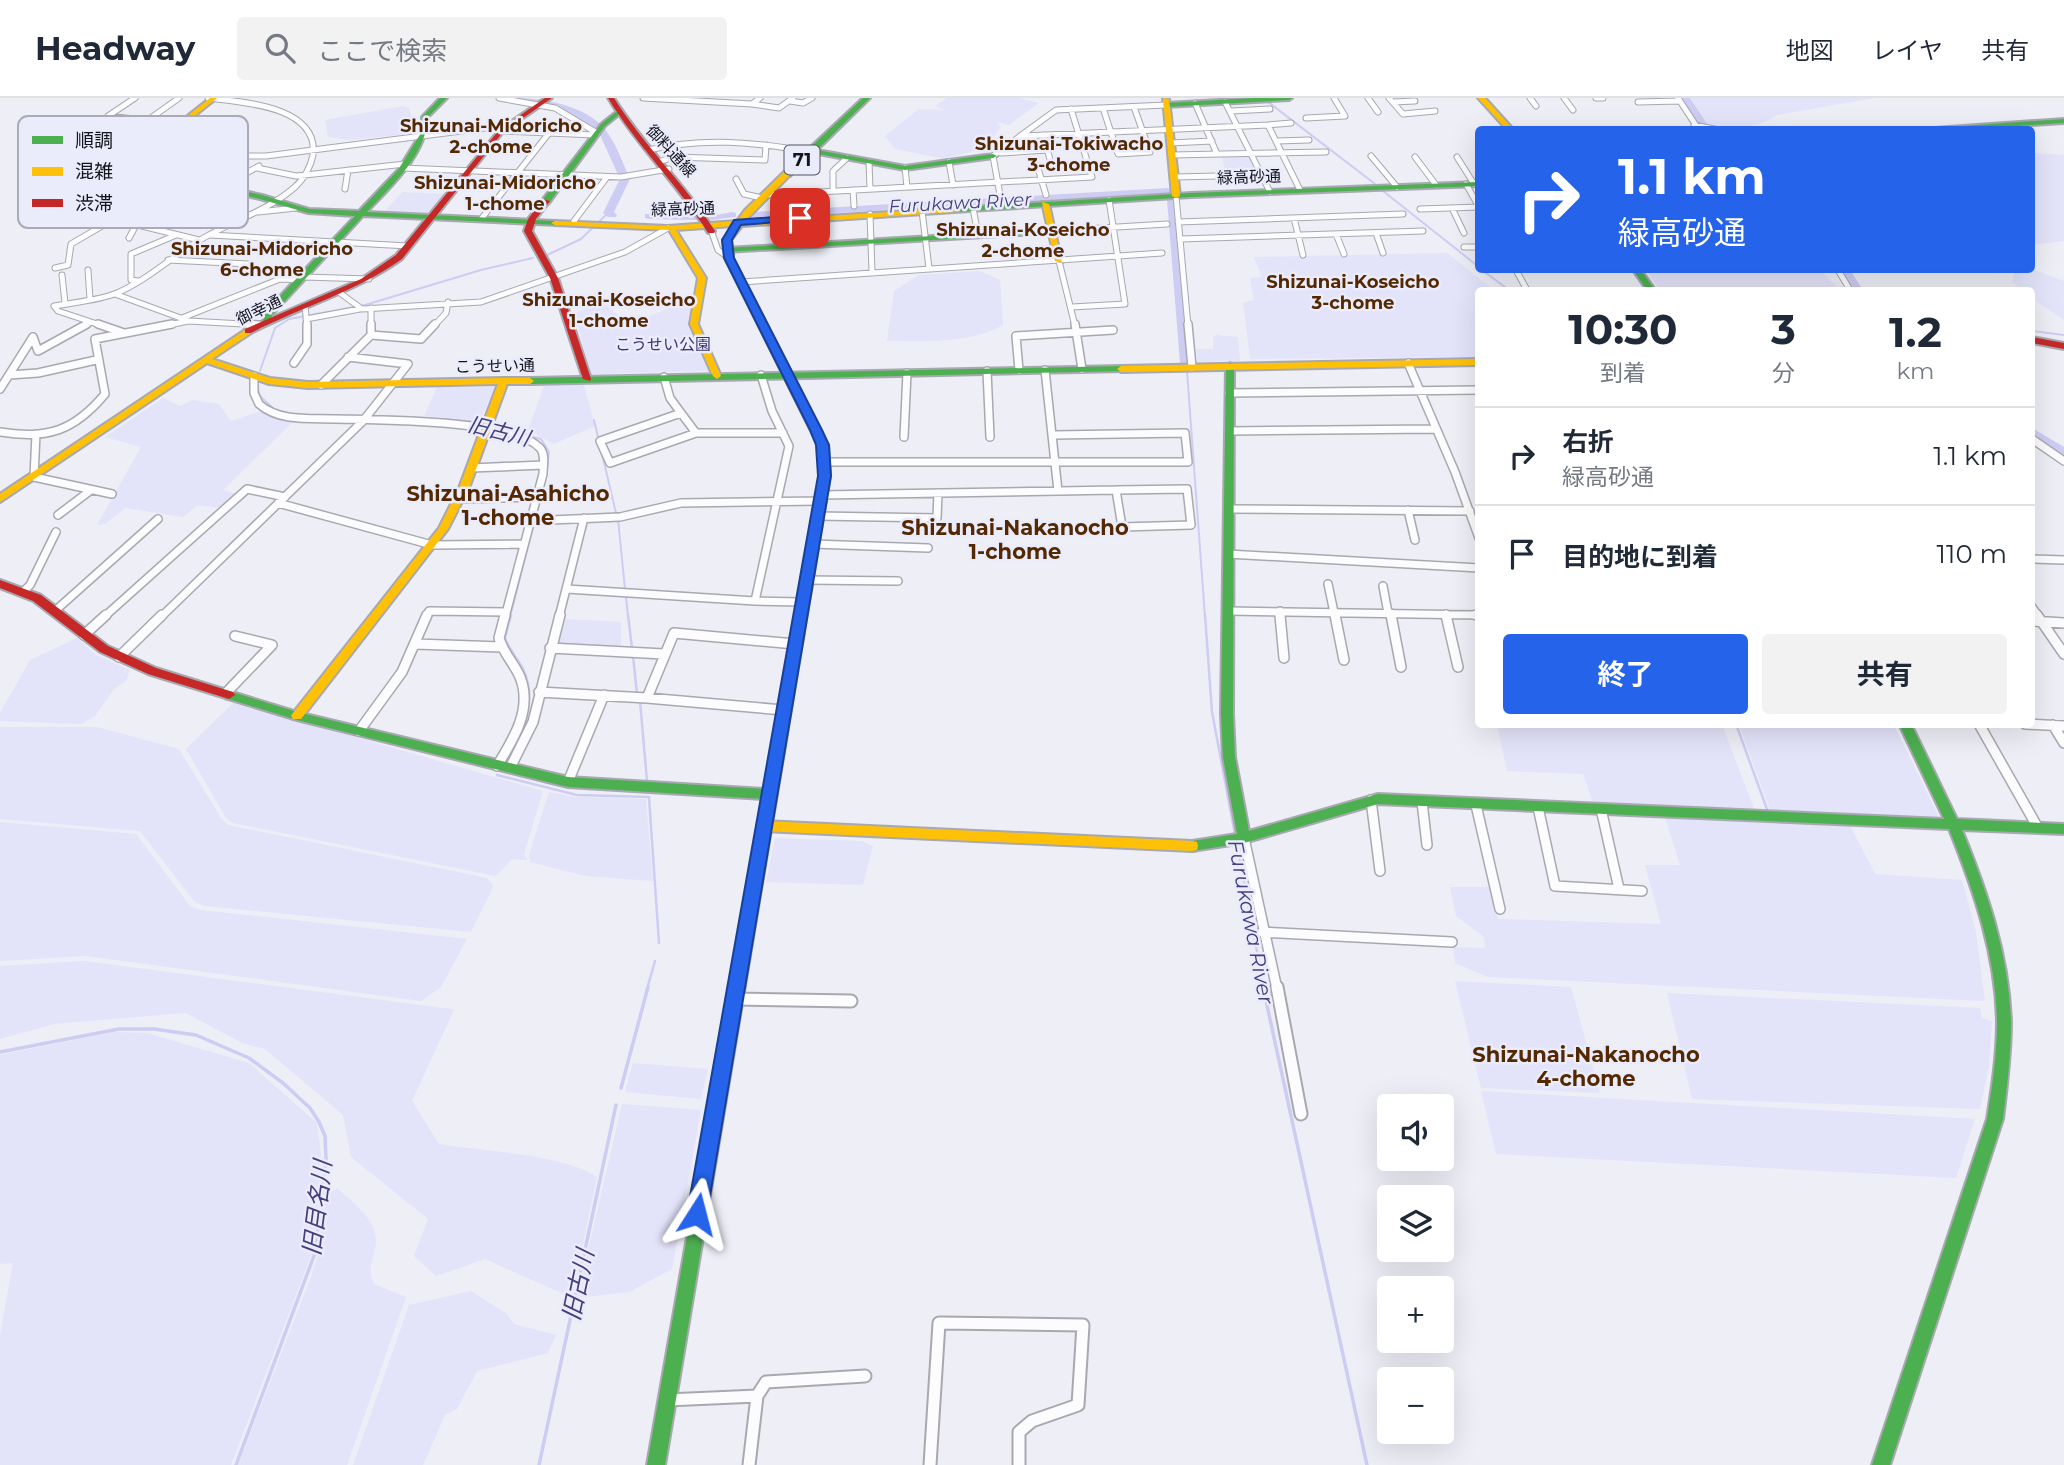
<!DOCTYPE html>
<html lang="ja">
<head>
<meta charset="utf-8">
<style>
	:root { --surface:#fff; --page:#f2f2f3; --text:#1f2937; --muted:#747a83; --line:#e0e1e3; --accent:#2563eb }
	body { margin:0; font-family:Montserrat,"Noto Sans JP",sans-serif; background:var(--page); color:var(--text); height:100vh; display:flex; flex-direction:column; font-size:26px; white-space:nowrap }
	* { box-sizing:border-box; margin:0 }
	p { font-size:23px; color:var(--muted) }
	.icon { flex:none; width:38px; height:38px; fill:none; stroke:currentColor; stroke-width:2; stroke-linecap:round; stroke-linejoin:round }
	.map { position:relative; flex:1; overflow:hidden }
	.panel { position:absolute; left:1475px; top:189px; width:560px; height:441px; display:flex; flex-direction:column; background:var(--surface); border-radius:7px; box-shadow:0 7px 28px #0002 }
	.panel>* { flex:none }
	.top-card { position:absolute; left:1475px; top:28px; width:560px; height:147px; border-radius:7px; box-shadow:0 7px 28px #0002; background:#2563eb; color:#fff; overflow:hidden }
	.tools { position:absolute; left:1377px; top:996px; display:grid; gap:14px }
	.tools a { display:grid; place-items:center; width:77px; height:77px; border-radius:7px; background:var(--surface); box-shadow:0 7px 28px #0002; font-size:35px }
	.pin { position:absolute; display:grid; place-items:center; width:60px; height:60px; color:#fff; margin:-30px; border-radius:14px; box-shadow:0 4px 10px #0006 }
	.me { position:absolute; width:77px; margin:-38px; rotate:9deg; stroke-linejoin:round; filter:drop-shadow(0 0 5px #0008) }
	.turn { display:flex; align-items:center; gap:24px; height:147px; padding:0 28px; font-size:32px }
	.turn .icon { width:91px; height:91px; stroke-width:2.5 }
	.turn b { display:block; font-size:49px; line-height:60px }
	.eta { display:flex; justify-content:space-evenly; align-items:center; height:119px; text-align:center }
	.eta b { font-size:42px; font-weight:700; line-height:49px }
	.action { display:flex; gap:14px; margin-top:auto; padding:14px 28px }
	.action a { flex:1; height:80px; border-radius:7px; background:var(--accent); color:#fff; font-size:28px; font-weight:700; line-height:80px; text-align:center }
	.action a+a { background:var(--page); color:var(--text) }
	ul { padding:0; list-style:none }
	li { display:flex; align-items:center; gap:21px; height:98px; padding:0 28px; border-top:2px solid var(--line) }
	li div { flex:1 }
	li b { display:block; font-size:26px }
	li em { font-style:normal }
	header { display:flex; align-items:center; gap:42px; box-sizing:border-box; height:98px; padding:0 35px; background:var(--surface); border-bottom:2px solid var(--line) }
	header strong { font-size:33px }
	nav { display:flex; gap:38px; margin-inline-start:auto; font-size:24px }
	.search { width:490px; height:63px; background:var(--page); display:flex; align-items:center; gap:18px; box-sizing:border-box; padding:0 24px; border-radius:7px; color:var(--muted); font-size:26px }
	.map>svg:first-child { display:block }
</style>
</head>
<body>
<header>
<strong>Headway</strong>
<div class="search"><svg class="icon" aria-label="search" viewBox="0 0 24 24"><circle cx="10" cy="10" r="6"/><path d="M15 15l6 6"/></svg>ここで検索</div>
<nav><a>地図</a><a>レイヤ</a><a>共有</a></nav>
</header>
<div class="map">
<svg width="2064" height="1367" viewBox="0 0 2064 1367">
	<rect width="100%" height="100%" fill="#eeeef7"/>
	<path fill="#e3e3fa" d="M947 0H1019L1039 5 1009 27 997 24 1001 29 992 41 977 52 944 61 895 51 885 38 919 11 945 12 935 8Z
		M1691 0H1875L1776 17C1759 32 1724 31 1704 26Z
		M403 8 409 10 415 32 409 36 349 42 328 39 325 22Z
		M2032 55 2064 57V143L2032 147Z
		M1248 57 1261 83 1227 84 1222 58Z
		M402 94 444 96 427 116 384 114Z
		M1447 155 1494 192H1479V259L1250 261 1243 205 1254 202 1250 180 1262 179 1254 159Z
		M2032 171 2064 183V222L2032 200V192H2023L2012 184 2015 172Z
		M1646 172H1820L1840 192H1660Z
		M980 173 1000 182 1003 227C969 246 925 243 887 243L894 193 919 177Z
		M692 200 696 203 689 223 711 273 591 276 574 215 605 206 629 227Z
		M1216 237 1238 239 1240 263 1197 264 1196 251H1213V239Z
		M584 287 595 328 554 346 528 332 544 288Z
		M437 289H495L480 323 424 318Z
		M163 300 180 308 193 302 219 306 231 323 262 313 294 323 223 392 236 396 220 410 198 407 183 419 125 410 105 426 97 427 141 349 105 339Z
		M564 521 621 524V548L561 546 557 541Z
		M77 540 96 557 130 572 126 583 114 591 95 618 82 626 0 623V615L30 562Z
		M234 604 543 693 524 756 528 762 512 761 496 778 233 725 226 720 186 651Z
		M1497 627H1722L1755 713 1594 707 1583 676 1507 673Z
		M1739 627H1894L1939 719 1771 714Z
		M0 629H97L179 651 221 720 228 727 487 780 493 787 492 792 471 834 204 808 194 803 140 733 0 721Z
		M549 694 576 699 646 701 653 783 586 778 530 764 529 757Z
		M1665 719 1850 727 1875 776 1962 782 1976 834 1985 903 1488 879 1455 865 1453 849 1485 850 1484 839 1456 818 1450 789H1490L1498 821 1661 826 1645 767H1680Z
		M0 724 136 736 190 808 200 812 467 841 441 889 421 903 86 858 0 863Z
		M775 740 862 743 873 748 863 787 766 784Z
		M84 863 451 911 454 912 412 1003 439 1046C481 1053 563 1056 597 1079L574 1188 568 1198 485 1161 436 1178 414 1158 428 1121 351 1059 343 1017 265 951 242 945 186 915 54 926 0 941V868Z
		M1455 883 1571 889 1600 995 1481 990Z
		M1667 895 1980 910 1982 920 1992 923 1989 968 1980 1011 1692 1001Z
		M115 934 147 935 249 965 317 1025 322 1064 312 1155 231 1367H0V1237L13 1165 0 1166V957Z
		M633 965 708 971 701 1001 625 994Z
		M1481 993 1975 1021 1956 1080 1496 1056Z
		M622 1006 701 1012 672 1171 629 1194 577 1200Z
		M337 1090C351 1103 376 1120 376 1143 375 1160 366 1169 374 1186L406 1199 347 1367H238L311 1179 318 1157 322 1102Z
		M471 1193 507 1216 514 1226 556 1237 548 1255 477 1273 457 1311 445 1317 423 1367H353L409 1207Z"/>
	<g fill="none" stroke-linecap="round" stroke-linejoin="round">
		<path stroke="#cdccf3" stroke-width="2" d="M1263 0 1375 86
			M1383 93 1479 169
			M547 157 581 141 608 115
			M1482 172 1509 192
			M2032 233 2064 237
			M260 273 275 230 289 221 365 207 481 172 533 160
			M1187 273 1205 519
			M257 287 260 298 274 311
			M440 321 479 324 541 341 549 354 546 378
			M594 322 616 415
			M618 421 625 491
			M626 499 628 519
			M510 519 540 402"/>
		<path stroke="#cdccf3" stroke-width="2.5" d="M628 517 632 550
			M1205 517 1212 614 1264 891
			M633 558 637 596
			M640 603 647 683
			M1736 626 1768 714
			M507 663C523 634 539 601 522 569 516 559 509 551 505 540L511 517
			M497 677 577 697 649 699 659 845
			M647 891 655 863"/>
		<path stroke="#cdccf3" stroke-width="3.5" d="M1263 889 1367 1367
			M0 954 119 931H154L196 937 249 960 283 985 310 1010 319 1024 325 1038 326 1061 315 1155 236 1367
			M621 990 648 889
			M539 1367 616 1007"/>
		<path fill="#cdccf3" fill-rule="evenodd" d="M516 0C545 0 593 9 609 37 618 50 623 66 630 81L614 114 617 117 616 119H608L603 115 620 81 600 37 592 28 550 7Z
			M1680 0H1690L1711 32H1700Z
			M1168 90 1173 93 1172 95 753 120 748 117 753 114Z
			M1172 99 1177 102 1192 265 1186 269 1180 265 1167 102Z
			M732 114 736 115V119L711 122 706 119Z
			M645 116H696L701 119 696 122 649 121 645 120Z
			M1840 172H1850L1863 192H1851Z
			M2032 330 2064 349V359L2032 340Z"/>
		<g stroke="#a8a8b0" stroke-width="7">
			<path id="street-far3" d="M135 0 108 18 177 26
				M499 0 555 10 597 35
				M643 0 752 6 760 0
				M1368 0 1378 14
				M1389 0 1403 16 1435 13
				M1530 0 1536 8
				M1564 0 1573 12
				M1596 0H1603
				M1678 0 1699 32
				M790 3 803 5 812 0
				M1225 4 1270 94
				M1393 4 1415 3
				M1638 4 1679 3
				M1195 5 1217 56
				M752 6 779 10 793 0
				M1103 10 1118 56 1150 54 1134 9
				M1231 13 1270 11
				M1306 20 1345 18 1334 0
				M1268 27 1291 25
				M1694 27 1719 32
				M501 33 595 37
				M1044 37 1050 62
				M1023 38 1268 27 1300 92
				M1277 43 1309 42
				M1170 45 1212 43
				M648 52C703 39 755 44 810 54
				M80 55 87 43 98 37 113 40 148 22 179 0
				M1001 55 1048 52
				M1171 57 1326 54
				M220 58H266L508 27
				M1371 58 1397 89
				M1415 59 1436 87
				M1457 59 1474 86
				M76 60 48 105 199 142
				M661 63 675 59 765 62 766 47
				M869 64 870 91
				M949 64 953 87
				M1037 67 1046 97
				M257 70 296 78 405 66
				M403 70 621 79 669 71
				M905 70 907 89
				M1173 79 1219 78
				M736 81 744 96 762 100
				M1466 86 1479 109
				M221 89 259 68
				M345 91 348 72
				M853 92 854 108
				M833 93V73L847 60
				M765 97 1092 79 1071 11
				M1176 98 1188 228
				M1002 108 993 58 1056 12 1166 7
				M973 110 978 137
				M1452 110 1464 135
				M1420 111 1479 109
				M922 113 929 170
				M258 114 296 110
				M870 116 872 174
				M482 120 549 35
				M1294 120 1303 157
				M574 123 607 79
				M1178 124 1403 116
				M1051 133 1167 126
				M712 135 718 152 729 160
				M1376 135 1383 155
				M1336 136 1344 156
				M210 137 408 148
				M129 140 136 127 146 73
				M1180 141 1423 133
				M1464 149H1479
				M168 162 249 166
				M1059 163 1075 228
				M55 170 68 167 71 146 114 121
				M88 172 90 201
				M1516 172 1527 192
				M1838 172 1850 192
				M62 177 65 205
				M304 179 369 181
				M138 183 131 182V156L176 137
				M741 184 1162 155
				M340 195 362 211 481 204 625 154 668 130
				M115 196 186 222
				M305 208 307 228
				M1072 209 1125 206 1109 102
				M371 210V228
				M182 220 280 181 301 182
				M306 221 360 211
				M84 228 89 225
				M103 228 58 213 54 208C75 204 97 203 117 195 150 181 175 155 207 138 236 122 270 111 295 89 304 81 311 68 313 57 319 8 242 4 208 0
				M163 228 189 223 259 227
				M434 228 446 215 448 204"/>
		</g>
		<g stroke="#a8a8b0" stroke-width="10">
			<path id="street-far2" d="M98 226 124 235
				M245 226 259 227
				M371 226V237L421 241 435 226
				M1075 226 1082 271
				M1188 226 1192 269
				M294 265 307 246V226
				M1408 265 1455 374 1479 440
				M1019 272 1016 238 1113 232
				M1045 272 1058 393
				M987 273 990 339
				M9 277 38 275 96 262
				M761 277 772 313 789 348 755 503 802 504
				M254 278V295L259 306C279 324 311 320 336 321 377 322 513 321 540 350 546 357 543 368 543 376L505 519
				M664 279 670 300 681 315
				M321 287 371 237
				M0 291 33 239 38 253 87 226
				M1229 295 1479 292
				M681 315 696 335 610 365 600 343Z
				M1229 333 1435 331
				M0 334C48 342 75 332 105 296L95 241 172 226
				M696 335H783
				M36 336 34 379 112 396
				M904 339 907 275
				M2032 341 2064 363
				M825 364H1188L1185 335 1053 337
				M471 370 543 367
				M1187 391 1191 427 1122 429 1116 392Z
				M821 397 1116 392
				M459 401 535 399
				M278 405 432 447 522 446
				M1230 411 1470 413
				M1408 412 1415 442
				M58 417 91 392
				M818 418 937 420 938 395
				M528 423 620 419 681 405 820 403
				M813 446 928 450
				M1228 456 1479 470
				M2032 461 2064 462
				M806 482 898 483
				M1328 486 1335 519
				M1383 488 1388 515
				M567 491 755 503
				M23 494 30 487 56 434
				M2032 509 2039 519
				M56 512 158 421
				M1228 513 1479 517
				M1280 513V519
				M1391 515 1392 519
				M1446 516 1447 519
				M104 519 247 391 285 399
				M161 519 363 323 408 266 348 259
				M426 519 429 513 506 514
				M559 519 584 420"/>
		</g>
		<g stroke="#a8a8b0" stroke-width="12">
			<path id="street-far1" d="M1280 517 1284 560
				M1335 517 1344 562
				M1391 517 1401 569
				M1446 517 1458 569
				M1476 517H1479
				M2037 517 2064 556
				M2032 523 2064 525
				M84 537 106 517
				M416 546 501 549
				M550 550 664 556
				M119 559 162 517
				M539 594 647 600
				M226 595 272 547 235 538
				M783 612 647 600 674 535 795 546
				M1979 626 2038 730
				M2025 626 2064 628
				M2053 627 2064 645
				M359 633 402 574 427 517
				M497 668C513 642 533 611 520 579 514 565 503 555 499 540L505 517
				M510 670 533 624 560 517
				M568 684 604 597
				M1371 702 1380 773
				M1422 704 1427 747
				M1476 707 1500 811
				M1538 709 1555 788 1642 793
				M1601 711 1619 791
				M1244 740 1277 891
				M1262 834 1452 844"/>
		</g>
		<g stroke="#a8a8b0" stroke-width="15">
			<path id="street" d="M1277 889 1301 1016
				M734 901 851 903
				M667 1302 757 1298 766 1284 865 1278
				M749 1367 757 1298
				M930 1367 939 1225 1083 1227 1078 1307 1032 1323 1019 1334V1367"/>
		</g>
		<g stroke="#a8a8b0" stroke-width="4">
			<path id="fast" d="M440 0H447L428 19C426 57 392 87 367 114L555 123 559 125 558 127 363 118 272 217 271 223 267 226 263 223 265 214 355 118 308 115 260 101 70 57 74 55 262 97 309 111 359 113 398 72 421 35 422 19Z
				M863 0H870L817 52 905 68 993 56 997 58 993 60 905 72 813 55 790 78H784V74Z
				M1254 0H1292L1289 2 1166 9 1163 7 1166 5Z
				M616 14 621 15 605 28 549 105H543V101L601 26Z
				M2064 21V25L1953 32H1906Z
				M1479 84V88L1191 99 954 114 950 112 954 110 1191 95Z
				M1051 131 1055 133 1054 135 726 154 722 152 726 150Z
				M1633 172H1641L1655 192H1647Z
				M1230 265 1234 268 1233 616 1235 659 1249 733 1378 696 1944 721 1899 626H1911L1957 721 2064 726V736L1962 732C1987 793 2009 857 2011 924 2011 957 2007 989 2003 1021L1890 1367H1872L1987 1021C1992 989 1997 957 1997 924 1996 857 1974 793 1949 731L1378 706 1244 745 1192 753 1187 752 1186 748 1187 744 1192 743 1237 736 1223 659 1221 616 1226 268Z
				M1121 268 1124 269V273L530 286 526 283 530 280Z
				M807 482 812 486 665 1367H647L764 701 568 689 297 622 225 600 223 597 229 593 297 614 568 679 766 691 802 486Z"/>
		</g>
		<g stroke="#a8a8b0" stroke-width="4">
			<path id="slow" d="M210 0H217L167 40 150 73 143 75 142 73 162 38Z
				M1163 0 1169 1 1180 98 1176 100 1172 98Z
				M1478 0H1485L1514 32H1507Z
				M784 74 791 76 745 123 954 110 958 112 954 114 742 128 731 142 733 160 828 347 830 378 812 486 807 490 802 486 820 378 818 347 725 160 723 142 733 128 676 132 706 180 698 226 721 278 717 281 713 278 690 226 698 180 669 132 555 127 551 125 555 123 668 128 737 123 745 112Z
				M1042 104 1049 106 1062 165 1055 163Z
				M248 230 251 231V235L212 261 270 280 308 284 504 280H530L534 283 530 286H507L469 390 448 431 301 621H293L291 618 293 615 439 430 459 390 498 286 308 290 269 286 207 265 0 404V396Z
				M1479 261V267L1121 274 1117 271 1121 268Z
				M763 723 1192 743 1197 744 1198 748 1197 752 1192 753 763 733 759 732 757 728 759 724Z"/>
		</g>
		<g stroke="#a8a8b0" stroke-width="4">
			<path id="jam" d="M545 0H552L503 34 402 161C356 194 301 209 251 235H245V231L361 181 396 157 499 32Z
				M608 0H614C644 48 685 86 715 133L714 135H708C678 87 637 48 608 0Z
				M543 101 550 103 536 121 532 133 558 180 591 281 590 283 583 281 550 180 524 133 528 121Z
				M2032 239 2064 245V251L2032 245Z
				M0 482 41 497 108 548 156 570 233 594 235 597 229 601 148 576 100 554 33 503 0 490Z"/>
		</g>
		<use href="#street-far3" stroke="#fcfcfe" stroke-width="5"/>
		<use href="#street-far2" stroke="#fcfcfe" stroke-width="7"/>
		<use href="#street-far1" stroke="#fcfcfe" stroke-width="9"/>
		<use href="#street" stroke="#fcfcfe" stroke-width="11"/>
		<use href="#fast" fill="#4caf50" fill-rule="evenodd"/>
		<use href="#slow" fill="#ffc107" fill-rule="evenodd"/>
		<use href="#jam" fill="#c62828" fill-rule="evenodd"/>
	</g>
	<path fill="#2563eb" stroke="#184099" stroke-width="2" d="M800 117 804 122 741 127 732 142 734 160 822 332 829 347 831 378 707 1116 704 1123 697 1126 690 1123 687 1116 818 378 816 347 810 332 724 160 722 142 734 122Z"/>
	<g text-anchor="middle" dominant-baseline="central" stroke-width="5" stroke-linejoin="round" paint-order="stroke">
		<g font-size="16" fill="#14141d" stroke="#eaebfb">
			<text transform="translate(671 53) rotate(47)">御料通線</text>
			<text transform="translate(1249 79) rotate(-2)">緑高砂通</text>
			<text transform="translate(683 111) rotate(-2)">緑高砂通</text>
			<text transform="translate(259 212) rotate(-26)">御幸通</text>
			<text transform="translate(495 268) rotate(-1)">こうせい通</text>
		</g>
		<g font-size="16" fill="#3b3571" stroke="#eaebfb">
			<text x="663" y="246">こうせい公園</text>
		</g>
		<g font-size="18" font-weight="bold" fill="#542902" stroke="#eaebfb">
			<text x="491" y="28">Shizunai-Midoricho<tspan x="491" dy="21">2-chome</tspan></text>
			<text x="1069" y="46">Shizunai-Tokiwacho<tspan x="1069" dy="21">3-chome</tspan></text>
			<text x="505" y="85">Shizunai-Midoricho<tspan x="505" dy="21">1-chome</tspan></text>
			<text x="1023" y="132">Shizunai-Koseicho<tspan x="1023" dy="21">2-chome</tspan></text>
			<text x="262" y="151">Shizunai-Midoricho<tspan x="262" dy="21">6-chome</tspan></text>
			<text x="1353" y="184">Shizunai-Koseicho<tspan x="1353" dy="21">3-chome</tspan></text>
			<text x="609" y="202">Shizunai-Koseicho<tspan x="609" dy="21">1-chome</tspan></text>
		</g>
		<rect fill="#eaebfb" stroke="#545460" stroke-width="2" x="784.5" y="47.5" width="35" height="29" rx="5"/>
		<g font-size="18" font-weight="bold" fill="#14141d">
			<text x="802" y="62">71</text>
		</g>
		<g font-size="18" font-style="italic" fill="#443f7c" stroke="#eaebfb">
			<text transform="translate(960 105) rotate(-3)">Furukawa River</text>
		</g>
		<g font-size="21" font-style="italic" fill="#443f7c" stroke="#eaebfb">
			<text transform="translate(499 333) rotate(14)">旧古川</text>
			<text transform="translate(1251 824) rotate(79)">Furukawa River</text>
		</g>
		<g font-size="21" font-weight="bold" fill="#542902" stroke="#eaebfb">
			<text x="508" y="395">Shizunai-Asahicho<tspan x="508" dy="24">1-chome</tspan></text>
			<text x="1015" y="429">Shizunai-Nakanocho<tspan x="1015" dy="24">1-chome</tspan></text>
			<text x="1586" y="956">Shizunai-Nakanocho<tspan x="1586" dy="24">4-chome</tspan></text>
		</g>
		<g font-size="24" font-style="italic" fill="#443f7c" stroke="#eaebfb">
			<text transform="translate(317 1110) rotate(-83)">旧目名川</text>
			<text transform="translate(578 1187) rotate(-78)">旧古川</text>
		</g>
	</g>
	<rect x="18" y="18" width="230" height="112" rx="10" fill="#eaebfb" stroke="#aaaab8" stroke-width="2"/>
	<rect x="32" y="38" width="31" height="8" fill="#4caf50"/>
	<rect x="32" y="69" width="31" height="9" fill="#ffc107"/>
	<rect x="32" y="101" width="31" height="8" fill="#c62828"/>
	<g font-size="19" fill="#14141d">
		<text x="75" y="49">順調</text>
		<text x="75" y="80">混雑</text>
		<text x="75" y="112">渋滞</text>
	</g>
</svg>
<div class="tools">
<a><svg class="icon" aria-label="sound" viewBox="0 0 24 24"><path d="M4 9h4l5-4v14l-5-4H4zM17 9q2 3 0 6"/></svg></a>
<a><svg class="icon" aria-label="layers" viewBox="0 0 24 24"><path d="M12 4l9 5-9 5-9-5zM3 14l9 5 9-5"/></svg></a>
<a>+</a>
<a>−</a>
</div>
<div class="pin" style="left:800px;top:120px;background:#d93025"><svg class="icon" aria-label="arrive" viewBox="0 0 24 24"><path d="M6 21V4h12l-3 4 3 4H6"/></svg></div>
<svg class="me" style="left:697px;top:1116px" viewBox="-20 -20 40 40"><path d="M0-17L14 15 0 8-14 15z" fill="#2563eb" stroke="#fff" stroke-width="4"/></svg>
<div class="top-card">
<div class="turn"><svg class="icon" aria-label="right" viewBox="0 0 24 24"><path d="M7 20v-9h11M14 6l5 5-5 5"/></svg><div><b>1.1 km</b>緑高砂通</div></div>
</div>
<section class="panel">
<div class="eta">
<div><b>10:30</b><p>到着</p></div>
<div><b>3</b><p>分</p></div>
<div><b>1.2</b><p>km</p></div>
</div>
<ul>
<li><svg class="icon" aria-label="right" viewBox="0 0 24 24"><path d="M7 20v-9h11M14 6l5 5-5 5"/></svg><div><b>右折</b><p>緑高砂通</p></div><em>1.1 km</em></li>
<li><svg class="icon" aria-label="arrive" viewBox="0 0 24 24"><path d="M6 21V4h12l-3 4 3 4H6"/></svg><div><b>目的地に到着</b></div><em>110 m</em></li>
</ul>
<div class="action"><a>終了</a><a>共有</a></div>
</section>
</div>
</body>
</html>
